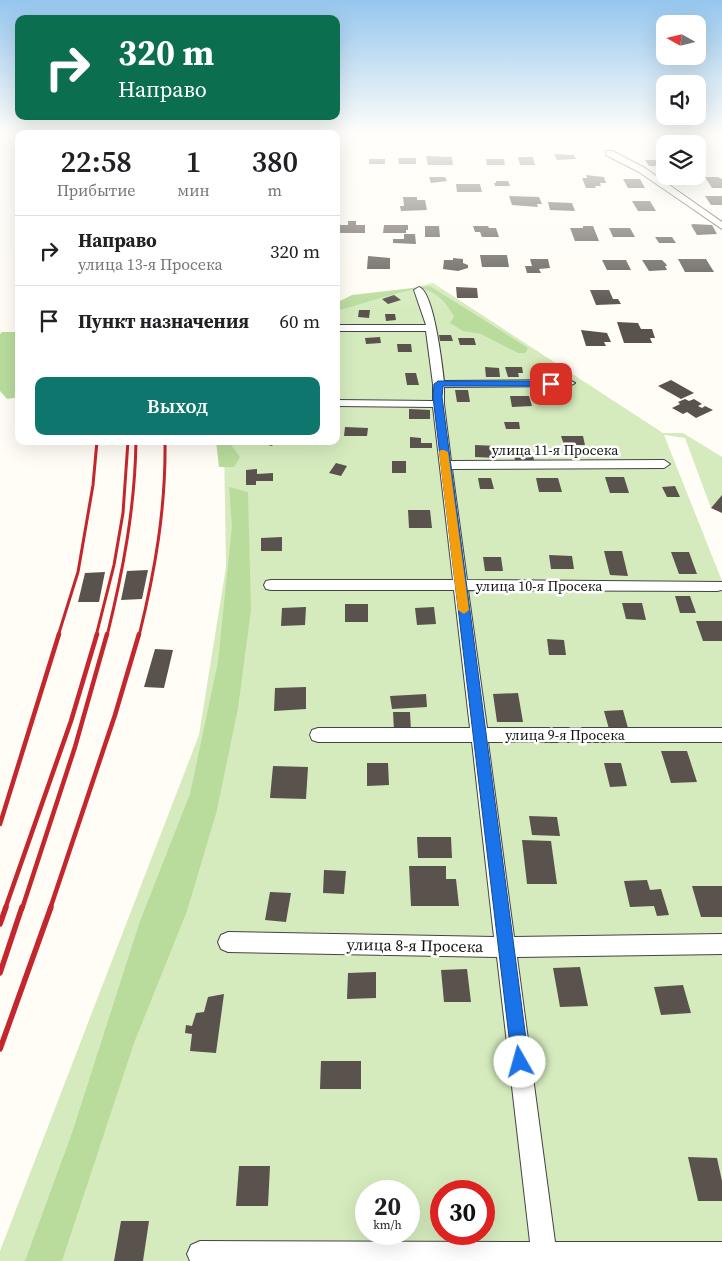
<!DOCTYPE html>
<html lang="ru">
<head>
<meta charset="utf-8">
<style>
	:root { --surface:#fff; --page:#f2f2f2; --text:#202124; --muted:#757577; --line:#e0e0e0; --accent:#0f766e }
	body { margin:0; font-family:"Source Serif 4",serif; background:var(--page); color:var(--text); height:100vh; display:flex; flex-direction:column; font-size:19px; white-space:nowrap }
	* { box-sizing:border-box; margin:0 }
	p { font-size:16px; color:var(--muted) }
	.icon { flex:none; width:28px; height:28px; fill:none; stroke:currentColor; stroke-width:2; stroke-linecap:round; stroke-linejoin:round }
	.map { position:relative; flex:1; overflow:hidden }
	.side { position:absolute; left:15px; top:130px; width:325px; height:315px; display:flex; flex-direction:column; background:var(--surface); border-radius:10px; box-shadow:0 5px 20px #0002 }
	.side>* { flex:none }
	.top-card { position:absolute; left:15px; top:15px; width:325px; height:105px; border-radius:10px; box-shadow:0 5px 20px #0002; background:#0b6e4f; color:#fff; overflow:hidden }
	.needle { width:32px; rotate:278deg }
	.controls { position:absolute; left:656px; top:15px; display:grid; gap:10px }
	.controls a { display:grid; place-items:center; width:50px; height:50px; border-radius:10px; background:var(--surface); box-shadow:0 5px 20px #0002; font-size:25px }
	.speed { position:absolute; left:355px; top:1180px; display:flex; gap:10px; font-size:25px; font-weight:700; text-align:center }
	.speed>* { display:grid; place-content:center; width:65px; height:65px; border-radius:50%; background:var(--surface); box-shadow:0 5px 20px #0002; line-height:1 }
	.speed small { font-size:12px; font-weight:400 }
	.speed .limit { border:8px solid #d22; background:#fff; color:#111 }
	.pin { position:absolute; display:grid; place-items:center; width:42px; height:42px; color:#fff; margin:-21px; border-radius:10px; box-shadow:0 2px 8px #0006 }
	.me { position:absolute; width:55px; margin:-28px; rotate:353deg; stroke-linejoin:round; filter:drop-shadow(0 0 4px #0008) }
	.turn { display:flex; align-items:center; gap:18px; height:105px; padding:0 20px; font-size:22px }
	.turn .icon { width:65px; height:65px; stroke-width:2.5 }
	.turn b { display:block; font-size:35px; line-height:42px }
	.eta { display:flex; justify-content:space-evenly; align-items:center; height:85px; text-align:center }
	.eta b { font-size:30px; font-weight:600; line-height:35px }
	.action { display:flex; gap:10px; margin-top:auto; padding:10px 20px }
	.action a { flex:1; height:58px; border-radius:10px; background:var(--accent); color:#fff; font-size:20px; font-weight:600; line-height:58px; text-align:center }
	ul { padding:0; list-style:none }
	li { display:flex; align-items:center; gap:15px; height:70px; padding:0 20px; border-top:1px solid var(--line) }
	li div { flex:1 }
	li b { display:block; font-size:19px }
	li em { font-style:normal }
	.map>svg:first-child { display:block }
</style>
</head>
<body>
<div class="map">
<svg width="722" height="1261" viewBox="0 0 722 1261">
	<rect width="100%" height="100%" fill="#fffdf5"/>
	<path fill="#d5ebbd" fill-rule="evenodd" d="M433 283 663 433H683L722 457V495L711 508 685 438 664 435 722 581V1261H0V1251L199 735 226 567 224 441H336V307ZM366 1191H409V1234H366ZM441 1191H484V1234H441Z"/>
	<path fill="#b9dc9c" d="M430 286 528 348 525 353H518L481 334 463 331 450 323 454 317C447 303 438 293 423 289 412 287 353 307 339 310L336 303 352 295Z
		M2 332H17L19 338V397L7 399 0 391V334Z
		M216 441H231V445L240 457 234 467H219Z
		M229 487 248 492 251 610 238 708 217 810 187 911 134 1043 62 1261H25L72 1133 140 921 190 794 218 662 232 526Z"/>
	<path fill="#5a524d" d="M554 154 574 155 576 159 557 160Z
		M426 156 452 157 453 165H428Z
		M518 157H533L535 165H520Z
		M398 158H416V164H399Z
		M369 159H385V164H369Z
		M486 159H504L505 165H487Z
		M645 160H657L661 166H649Z
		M586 175 604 177 606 183H600L601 186H595L596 188H586L582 178H587Z
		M429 177H445L447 181 431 183Z
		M705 177H718L722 179V188H712Z
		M623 179H640L645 188H628Z
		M496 181H508L510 186H495L494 183H496Z
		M456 184H480L482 192H457Z
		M509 196 539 197 542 204H537L538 207 512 205Z
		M705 196H722V205H711Z
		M403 197H417V200H425L427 210 401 211 400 206H404Z
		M632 201H650L656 211H638Z
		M548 202 572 203 575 211 550 210Z
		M348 221H356V225H365V233H337V225H348Z
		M693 224 712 225 717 234 697 235 691 225Z
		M384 225H408V230H406V233H383Z
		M425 226H439L440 237H425Z
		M473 226H488L489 228H496L499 237H482L480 232H475Z
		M583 226H593L599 241H575L570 228H583Z
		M609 228H630L635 237H613Z
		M404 234H415L416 244 393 243V239H404Z
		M655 237H672L676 243H659Z
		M480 255H507L509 267H482Z
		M368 256 390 258V269H367Z
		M453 258 463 259V263L468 265V268L458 271 443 269 444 260H453Z
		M530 259H548L550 268 539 269 541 273H527L525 266H532Z
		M678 259H706L714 272H685Z
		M602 260H626L631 270H607Z
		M642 260H662L666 264 667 266H665L667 270 649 271Z
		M456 287 477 288 478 298H457Z
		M590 290H609L613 299H618L621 304 596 305Z
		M394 295 401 300 388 304 382 299Z
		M359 310H370L369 318 358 317Z
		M385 314H395L396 320 386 321Z
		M617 322 638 323 641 329H652L655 338H650L652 343H624Z
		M581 330 607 333 611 342H604L606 346H586Z
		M439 335H451L453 341H440Z
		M380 337 381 343 366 344 365 338Z
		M458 338H474L476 345H460Z
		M397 344H411L412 352H398Z
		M485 367 499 368 500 377H486Z
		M505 367H522L523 373H518L519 377H508Z
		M405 373H416L419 385H407Z
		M671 380 694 393 681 399 658 386Z
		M455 390H468L470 402H457Z
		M510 396H529L532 406 512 407Z
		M685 399 689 401 694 399 702 404 698 406 702 408 705 406 713 410 696 418 687 412 683 414 672 408 680 404 678 402Z
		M409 409 430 410V419H409Z
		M504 422H519L520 429H506Z
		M345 427 368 428 367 436H344Z
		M561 436H583L585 445H564Z
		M410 437 421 438V443H432V448H410Z
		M254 441H276L272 446Z
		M475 445 497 446V458L475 457Z
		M531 448 534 460H515L513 449Z
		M392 461H406V473H392Z
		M336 463 347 466 341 476 329 473Z
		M257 469V474L273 473V481H256V485H246V470Z
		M605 477H624L629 493H610Z
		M478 478H491L494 489H480Z
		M536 478H558L562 492H539Z
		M675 486 680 497H667L662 487Z
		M722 495V513L711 508Z
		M408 510H430L432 528H409Z
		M282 537V551H261V538Z
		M604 551H622L628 576 610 575Z
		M671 552H689L697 574H679Z
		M549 555 572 556 574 569H551Z
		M483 557H501L503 571H485Z
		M148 570 142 599 121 600 127 571Z
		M105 572 99 602H78L85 573Z
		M675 596H690L696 613H680Z
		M622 603H642L646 620 626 619Z
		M345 604H368V622H345Z
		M306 607 305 625 281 626 282 608Z
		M434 607 436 624 417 625 415 608Z
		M696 621H722V641H703Z
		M547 639 564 640 566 655H549Z
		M155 649 173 650 164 688 144 687Z
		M306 687V709L274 711 275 688Z
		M518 693 523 722H497L493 694Z
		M426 694 427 707 392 709 390 696Z
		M623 710 628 728 609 729 604 711Z
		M393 712H410L411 731H394Z
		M661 751H687L697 782 671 783Z
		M367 763H388L389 785 367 786Z
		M604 763H621L627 786 610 787Z
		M273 766 308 767 306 799 270 798Z
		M529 816 557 817 560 836 532 835Z
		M417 837H451L452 858H418Z
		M522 840 551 841 557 884H527Z
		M409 866H446V879H456L459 906H411Z
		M324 870 346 871 344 894 323 893Z
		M647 880 650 890 661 889 669 915 657 916 654 906 630 907 624 881Z
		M692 886H722V917H701Z
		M270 892 291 893 286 922 265 920Z
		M580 967 588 1006 560 1007 553 968Z
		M467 969 471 1002H444L441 970Z
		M376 972V998L347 999 348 973Z
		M683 985 691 1013 661 1015 654 987Z
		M224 994 216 1053 190 1051 192 1034 185 1033 186 1025 192 1026 196 1013 204 1012 208 997Z
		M321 1061H361V1089H320Z
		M688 1157 717 1158 722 1181V1201H698Z
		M239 1166H270L268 1206H236Z
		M121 1221H149L143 1261H114Z"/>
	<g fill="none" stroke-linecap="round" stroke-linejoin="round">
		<g stroke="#444" stroke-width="2">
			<path id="street" d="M606 151H612L645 168 722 222V229L639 172 606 155Z
				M419 287C434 292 442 364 444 381L569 380 575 383 569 386 444 387V404L451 461 664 460 670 464 664 468 452 469 467 580 722 582V590L717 591 468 590 487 728H722V742H488L514 937 722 934V954L517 957 555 1242H722V1261H190L187 1254 191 1245 200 1241 530 1242 497 957 228 952 221 949 218 942 221 935 228 932 494 937 472 742H318L312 740 310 735 312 730 318 728H470L454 590H271L266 589 264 585 266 581 271 580H453L433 407 336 406V400L433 401V384L426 331H336V325H426L414 290Z"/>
		</g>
		<use href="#street" fill="#fff" fill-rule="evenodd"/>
		<path stroke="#c4262e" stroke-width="3" d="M58 636 78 572 93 485 97 441
			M96 636 114 565 123 513 128 441
			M107 636C123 571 135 508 136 441
			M139 636C155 571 166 508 165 441"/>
		<path stroke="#c4262e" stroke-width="4.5" d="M0 824 59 634
			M5 909 71 721 97 634
			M22 909 75 747 107 634
			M50 909 115 715 139 634"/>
		<path stroke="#c4262e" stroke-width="5.5" d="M0 924 6 907
			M0 973 22 907
			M0 1049 51 907"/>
	</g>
	<linearGradient id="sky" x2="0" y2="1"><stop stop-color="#95c6ee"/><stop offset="0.43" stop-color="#fffefa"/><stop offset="1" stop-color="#fffefa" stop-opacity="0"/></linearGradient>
	<rect width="722" height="310" fill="url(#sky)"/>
	<path fill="#1a73e8" stroke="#114b97" d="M438 381H551L555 384 551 386H443L442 397 529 1062 526 1068 520 1071 515 1068 512 1062 433 397 434 384Z"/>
	<path fill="#f59e0b" d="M441 450H444L448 452 469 610 464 614 458 610 439 452Z"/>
	<g text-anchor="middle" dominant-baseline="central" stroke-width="5" stroke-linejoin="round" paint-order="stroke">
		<g font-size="14" fill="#111" stroke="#fff">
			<text x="555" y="450">улица 11-я Просека</text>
			<text x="539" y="586">улица 10-я Просека</text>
			<text x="565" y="735">улица 9-я Просека</text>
		</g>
		<g font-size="16" fill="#111" stroke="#fff">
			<text transform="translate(415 945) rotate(1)">улица 8-я Просека</text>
		</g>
	</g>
</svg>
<div class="controls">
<a><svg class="needle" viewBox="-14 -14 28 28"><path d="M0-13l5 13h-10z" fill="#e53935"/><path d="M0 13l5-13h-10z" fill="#757577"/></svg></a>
<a><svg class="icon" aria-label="sound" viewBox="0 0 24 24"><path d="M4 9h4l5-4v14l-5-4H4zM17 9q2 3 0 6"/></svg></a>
<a><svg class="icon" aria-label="layers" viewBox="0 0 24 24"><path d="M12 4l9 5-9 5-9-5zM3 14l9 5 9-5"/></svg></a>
</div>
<div class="speed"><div>20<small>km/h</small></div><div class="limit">30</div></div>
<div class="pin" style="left:551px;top:384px;background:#d93025"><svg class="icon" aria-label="arrive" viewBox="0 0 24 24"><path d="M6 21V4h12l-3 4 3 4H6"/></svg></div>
<svg class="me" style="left:520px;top:1062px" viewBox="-20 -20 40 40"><circle r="19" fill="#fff"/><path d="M0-13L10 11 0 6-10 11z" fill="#1a73e8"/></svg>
<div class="top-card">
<div class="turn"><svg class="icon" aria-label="right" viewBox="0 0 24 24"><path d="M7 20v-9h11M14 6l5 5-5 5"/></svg><div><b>320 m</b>Направо</div></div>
</div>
<section class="side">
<div class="eta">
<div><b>22:58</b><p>Прибытие</p></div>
<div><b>1</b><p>мин</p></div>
<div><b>380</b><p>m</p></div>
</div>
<ul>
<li><svg class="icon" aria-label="right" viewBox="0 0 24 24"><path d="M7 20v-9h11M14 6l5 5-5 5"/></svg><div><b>Направо</b><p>улица 13-я Просека</p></div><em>320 m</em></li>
<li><svg class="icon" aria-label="arrive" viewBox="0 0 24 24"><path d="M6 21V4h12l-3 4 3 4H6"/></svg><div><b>Пункт назначения</b></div><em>60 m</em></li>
</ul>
<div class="action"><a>Выход</a></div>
</section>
</div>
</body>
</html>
